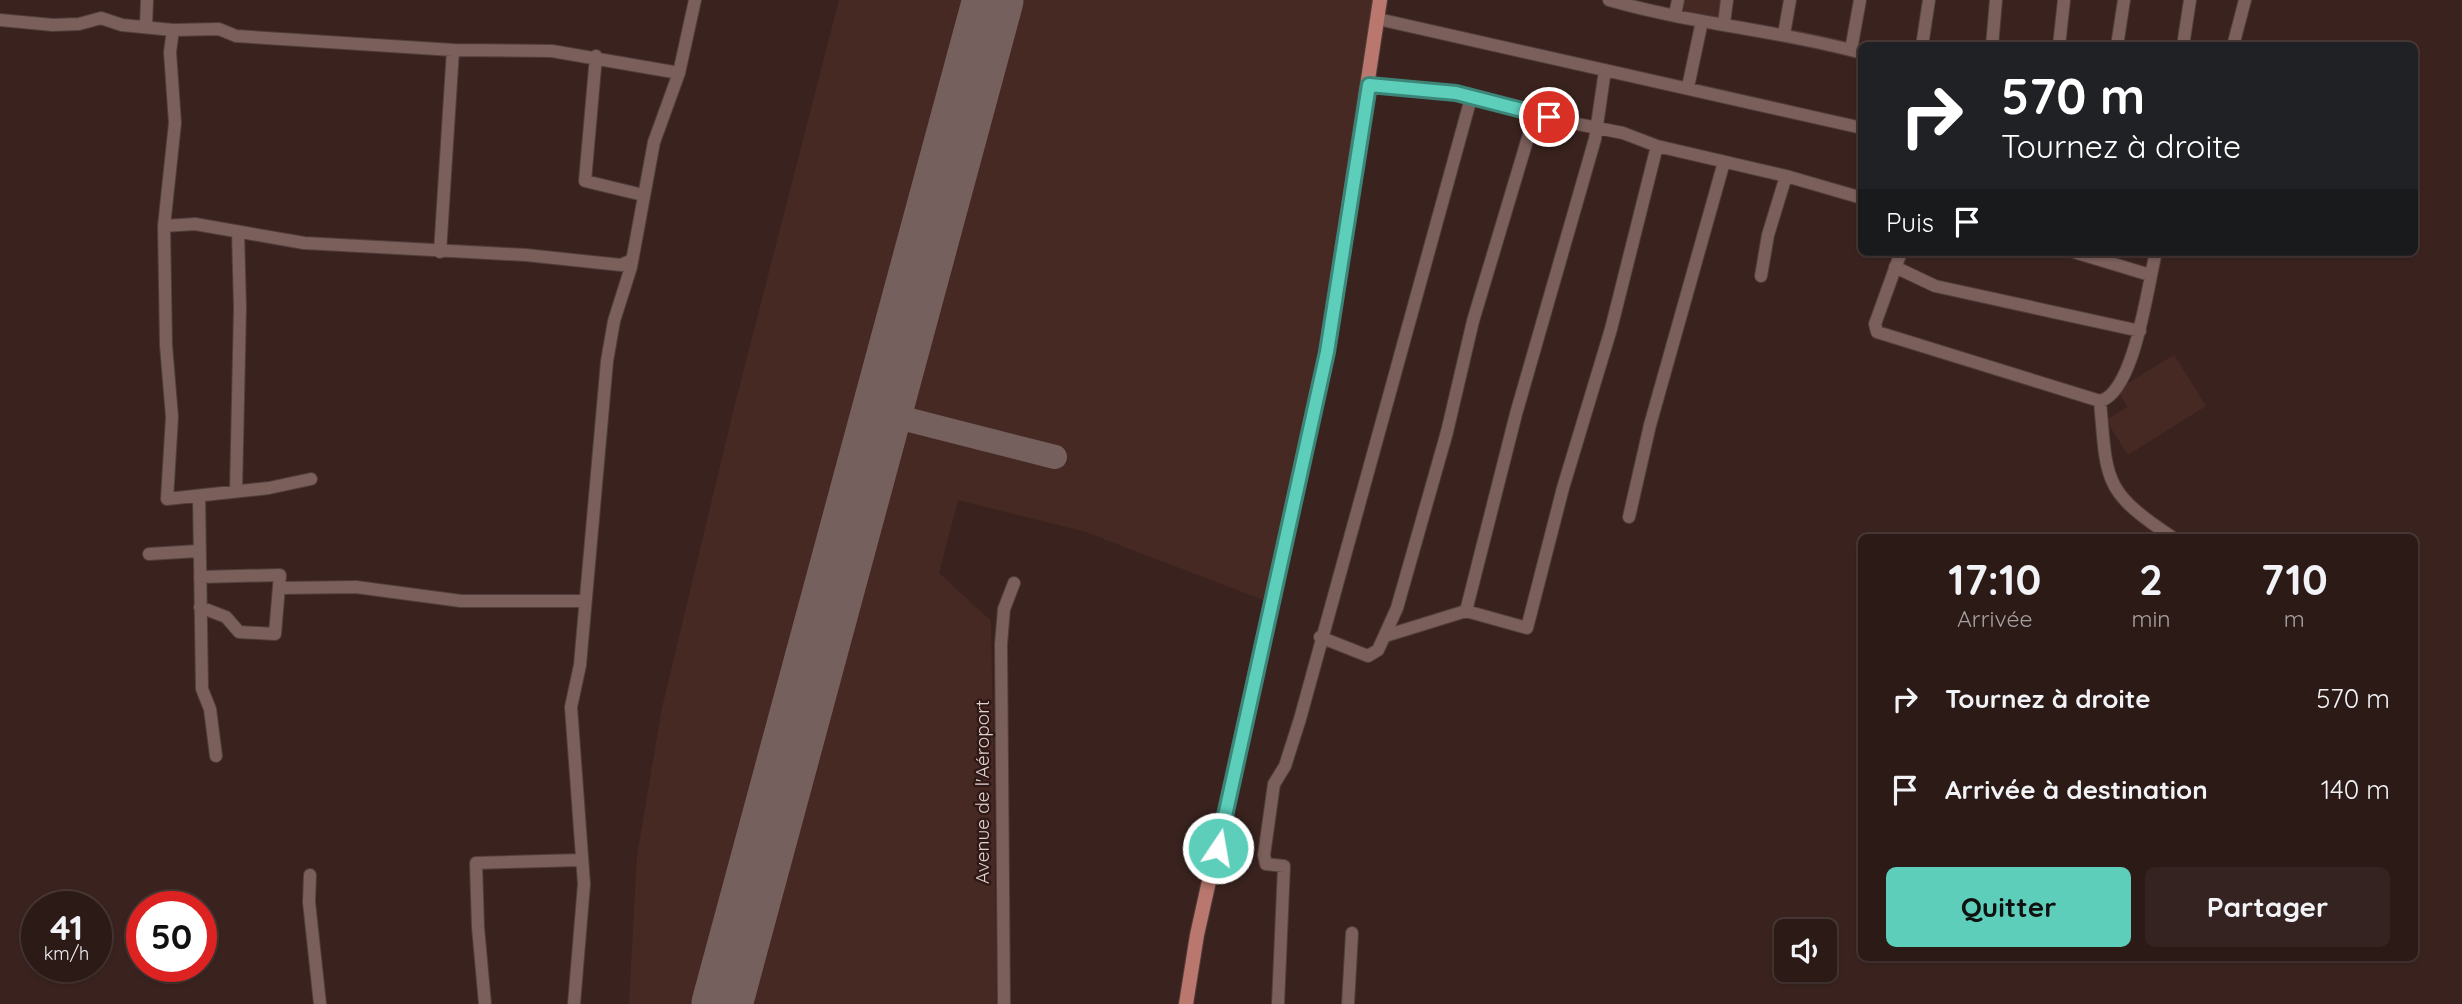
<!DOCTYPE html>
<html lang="fr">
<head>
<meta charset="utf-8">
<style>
	:root { --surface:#2c1a17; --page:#342320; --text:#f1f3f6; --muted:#a6a1a1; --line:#483836; --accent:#5cceba }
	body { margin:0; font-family:Quicksand,sans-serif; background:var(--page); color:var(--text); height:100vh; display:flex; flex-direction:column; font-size:26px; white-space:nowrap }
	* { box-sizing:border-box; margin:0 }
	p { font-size:23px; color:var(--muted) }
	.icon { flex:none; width:38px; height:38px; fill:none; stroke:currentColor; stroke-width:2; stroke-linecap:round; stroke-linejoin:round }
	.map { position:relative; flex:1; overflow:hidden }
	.panel { position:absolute; left:1858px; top:534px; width:560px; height:427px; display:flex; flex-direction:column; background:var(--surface); border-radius:10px; box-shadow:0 2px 5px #0004,0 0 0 2px var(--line) }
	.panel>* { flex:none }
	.guide { position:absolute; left:1858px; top:42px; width:560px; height:214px; border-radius:10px; box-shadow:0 2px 5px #0004,0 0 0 2px var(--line); background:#202124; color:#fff; overflow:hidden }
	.controls { position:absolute; left:1774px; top:919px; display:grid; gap:14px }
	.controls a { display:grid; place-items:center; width:63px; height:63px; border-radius:10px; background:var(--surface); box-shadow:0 2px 5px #0004,0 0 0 2px var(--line); font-size:35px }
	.speed { position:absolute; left:21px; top:891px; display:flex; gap:14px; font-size:35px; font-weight:700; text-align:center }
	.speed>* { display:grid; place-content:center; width:91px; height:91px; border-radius:50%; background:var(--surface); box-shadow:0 2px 5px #0004,0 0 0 2px var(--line); line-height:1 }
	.speed small { font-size:18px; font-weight:400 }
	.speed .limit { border:10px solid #d22; background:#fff; color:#111 }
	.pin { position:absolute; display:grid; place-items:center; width:60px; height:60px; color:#fff; margin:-30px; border:4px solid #fff; border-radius:50%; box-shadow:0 2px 7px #0007 }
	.me { position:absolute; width:77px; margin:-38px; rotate:12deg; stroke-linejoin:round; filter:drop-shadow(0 0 5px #0008) }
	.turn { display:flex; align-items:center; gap:24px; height:147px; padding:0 28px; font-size:32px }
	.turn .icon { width:91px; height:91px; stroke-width:2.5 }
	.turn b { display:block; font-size:49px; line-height:60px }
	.then { display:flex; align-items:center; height:66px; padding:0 28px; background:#0003; gap:14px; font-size:26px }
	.eta { display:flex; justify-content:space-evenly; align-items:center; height:119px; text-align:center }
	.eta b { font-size:42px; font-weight:800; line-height:49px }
	.action { display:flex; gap:14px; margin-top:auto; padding:14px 28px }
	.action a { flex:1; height:80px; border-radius:10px; background:var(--accent); color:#111; font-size:28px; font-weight:800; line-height:80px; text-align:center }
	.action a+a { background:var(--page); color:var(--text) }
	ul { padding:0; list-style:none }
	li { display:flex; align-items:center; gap:21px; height:91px; padding:0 28px }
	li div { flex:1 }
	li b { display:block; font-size:26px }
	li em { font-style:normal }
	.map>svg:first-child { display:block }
</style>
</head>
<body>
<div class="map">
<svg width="2462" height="1004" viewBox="0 0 2462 1004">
	<rect width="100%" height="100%" fill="#3a231f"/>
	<path fill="#472924" d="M839 0H1374L1322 366 1266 601 1083 531 958 500 939 573 991 621 997 1004H629L637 856 662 708 734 408Z
		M1684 0H1726L1724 19 1683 14Z
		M2174 355 2206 406 2128 455 2106 420 2128 407 2117 390Z"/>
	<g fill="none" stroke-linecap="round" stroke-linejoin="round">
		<path stroke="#75605d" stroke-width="24" d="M882 413 1055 457"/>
		<path stroke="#75605d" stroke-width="61" d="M722 1004 993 0"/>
		<g stroke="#523e3c" stroke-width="14">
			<path id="minor" d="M1609 0C1692 24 1779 30 1862 53
				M1675 15 1678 0
				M1378 19 1862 128
				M0 20 53 25 79 24 101 18 122 25 173 30 219 29 236 36 453 50 552 51 679 73
				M1724 23 1727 0
				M146 26 147 0
				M173 30 170 52 175 123 164 226 166 345 172 417 167 499 269 488 311 479
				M1784 34 1790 0
				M1922 46 1929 0
				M1992 46 1996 0
				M2059 46 2064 0
				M2117 46 2124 0
				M2183 46 2190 0
				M2233 46 2245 0
				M1851 50 1860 0
				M596 56 585 181 643 195
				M1369 85 1456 93 1562 121 1623 133 1657 146 1786 176 1862 198
				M1688 87 1702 21
				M164 226 195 224 304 243 526 255 621 265 632 260
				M440 252 453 50
				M1901 252 1875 324 1877 332 2100 401C2135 392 2148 283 2156 252
				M2074 252 2150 275
				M1895 267 1935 286 2140 331
				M1761 276 1768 235 1786 176
				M2100 401C2107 480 2102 491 2172 537
				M236 491 240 308 238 232
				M199 496 202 689 210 709 216 756
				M1629 517 1650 425 1724 162
				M149 554 198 551
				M200 577 280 575 275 634 239 632 226 617 200 607
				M279 588 356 587 461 601H585
				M1466 611 1516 414 1595 139 1605 70
				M1385 636 1466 611 1527 628 1563 488 1611 329 1657 146
				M1320 637 1368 656 1378 650 1397 608 1447 432 1473 321 1535 114
				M310 875 309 902 320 1004
				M485 1004 478 927 476 863 580 860
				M574 1004 584 884 571 707 580 665 607 361 614 321 631 267 654 142 679 73 695 0
				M1004 1004 1001 644 1004 609 1014 583
				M1278 1004 1284 866 1266 864 1264 855 1274 784 1285 766 1300 719 1471 98
				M1348 1004 1352 933"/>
		</g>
		<g stroke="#523e3c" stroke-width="16">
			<path id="major" d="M1186 1004 1197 935 1327 352 1380 0"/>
		</g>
		<use href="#minor" stroke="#7a5f5a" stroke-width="12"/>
		<use href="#major" stroke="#b9776d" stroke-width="14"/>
	</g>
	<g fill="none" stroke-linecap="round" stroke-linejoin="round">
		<g stroke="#3c8679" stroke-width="18">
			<path id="route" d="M1218 848 1327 352 1369 85 1456 93 1549 117"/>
		</g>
		<use href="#route" stroke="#5cceba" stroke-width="12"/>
	</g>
	<g text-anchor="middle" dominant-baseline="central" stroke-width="5" stroke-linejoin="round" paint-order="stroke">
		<g font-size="19" fill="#e1d1cf" stroke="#2f1916">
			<text transform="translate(982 792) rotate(-90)">Avenue de l'Aéroport</text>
		</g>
	</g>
</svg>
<div class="controls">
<a><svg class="icon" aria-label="sound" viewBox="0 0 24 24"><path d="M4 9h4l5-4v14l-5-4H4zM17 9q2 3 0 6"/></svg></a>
</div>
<div class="speed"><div>41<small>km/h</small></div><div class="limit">50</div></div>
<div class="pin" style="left:1549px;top:117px;background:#d93025"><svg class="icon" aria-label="arrive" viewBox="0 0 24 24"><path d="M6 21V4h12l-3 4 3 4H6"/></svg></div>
<svg class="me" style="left:1218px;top:848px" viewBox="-20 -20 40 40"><circle r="17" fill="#5cceba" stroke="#fff" stroke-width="3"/><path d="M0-11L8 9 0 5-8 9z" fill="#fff"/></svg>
<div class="guide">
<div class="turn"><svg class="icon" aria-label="right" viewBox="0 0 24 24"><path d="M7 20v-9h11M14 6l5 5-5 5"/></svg><div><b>570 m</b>Tournez à droite</div></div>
<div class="then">Puis<svg class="icon" aria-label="arrive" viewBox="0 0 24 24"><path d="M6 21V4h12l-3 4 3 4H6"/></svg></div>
</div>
<section class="panel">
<div class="eta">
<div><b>17:10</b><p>Arrivée</p></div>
<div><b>2</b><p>min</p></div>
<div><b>710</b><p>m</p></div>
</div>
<ul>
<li><svg class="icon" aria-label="right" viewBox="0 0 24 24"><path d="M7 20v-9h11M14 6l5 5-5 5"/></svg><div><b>Tournez à droite</b></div><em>570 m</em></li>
<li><svg class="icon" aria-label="arrive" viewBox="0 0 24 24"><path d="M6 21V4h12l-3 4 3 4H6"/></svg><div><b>Arrivée à destination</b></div><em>140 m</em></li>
</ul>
<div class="action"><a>Quitter</a><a>Partager</a></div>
</section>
</div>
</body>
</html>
